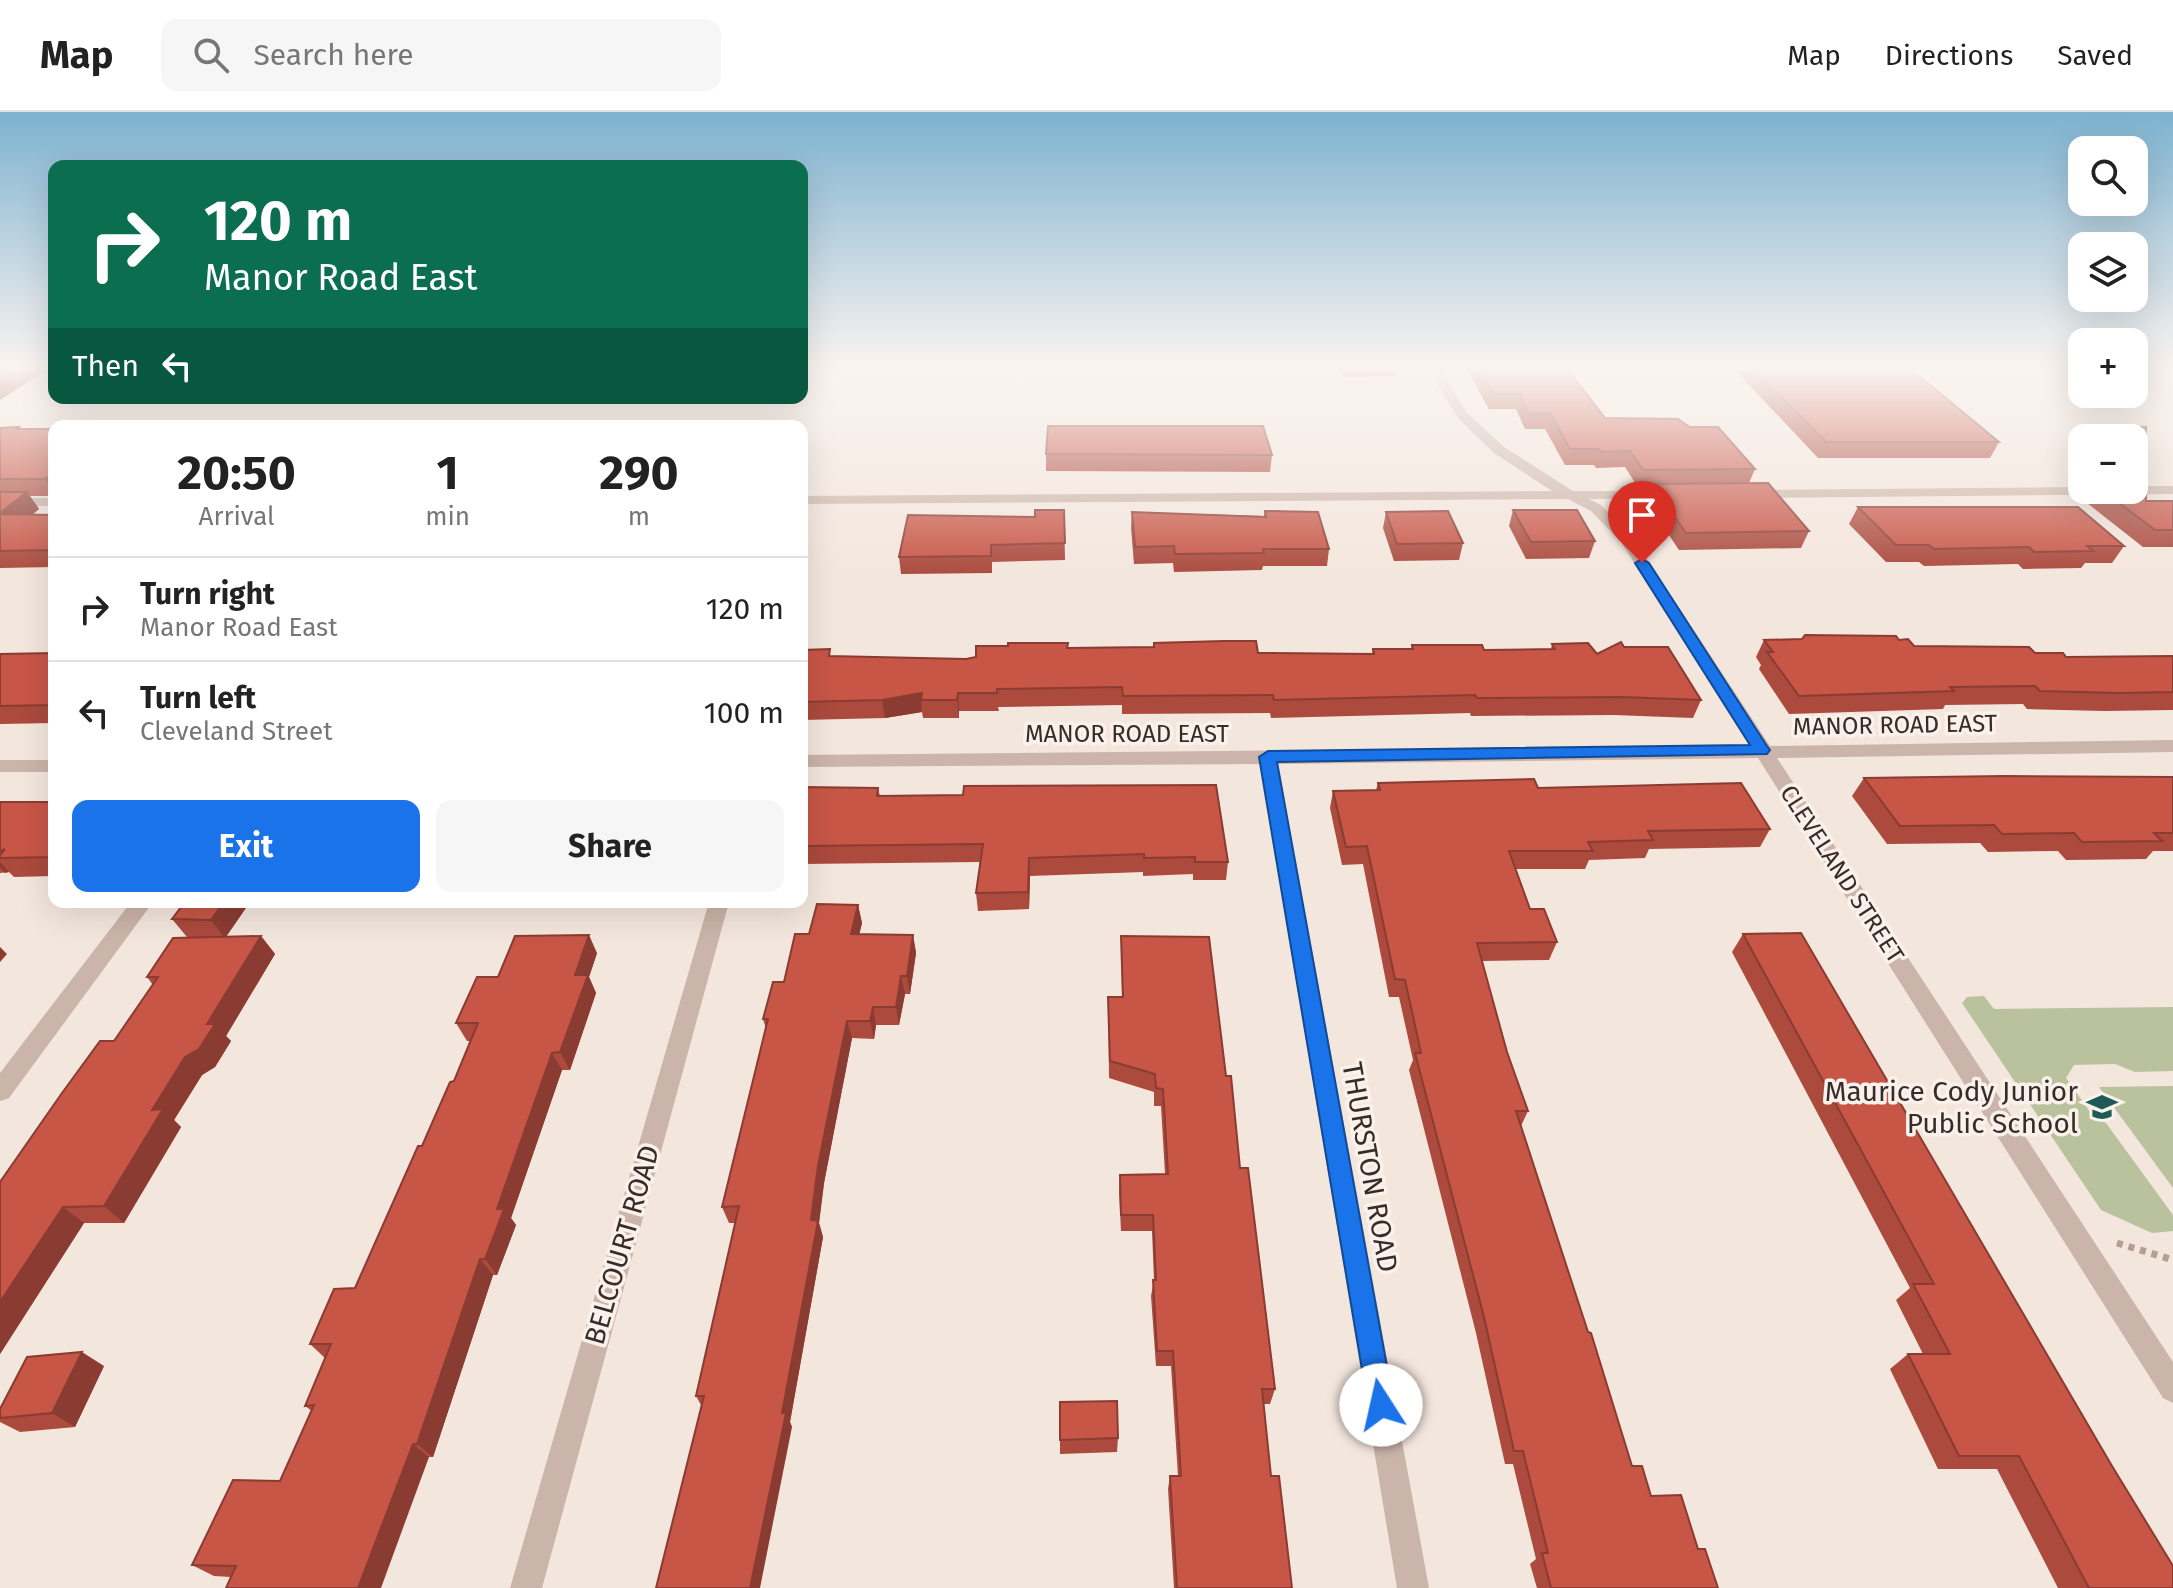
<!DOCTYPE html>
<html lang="en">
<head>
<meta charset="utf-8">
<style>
	:root { --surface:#fff; --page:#f6f6f6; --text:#222; --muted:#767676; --line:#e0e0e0; --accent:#1a73e8 }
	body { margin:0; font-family:"Fira Sans",sans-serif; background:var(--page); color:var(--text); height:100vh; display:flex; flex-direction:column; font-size:30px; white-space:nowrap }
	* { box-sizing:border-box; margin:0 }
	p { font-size:26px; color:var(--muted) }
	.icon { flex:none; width:44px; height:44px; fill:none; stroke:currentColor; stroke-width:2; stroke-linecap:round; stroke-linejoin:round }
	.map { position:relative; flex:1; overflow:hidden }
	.drawer { position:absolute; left:48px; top:308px; width:760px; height:488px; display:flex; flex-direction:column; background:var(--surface); border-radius:16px; box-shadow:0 8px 32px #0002 }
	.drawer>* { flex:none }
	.banner { position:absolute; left:48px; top:48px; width:760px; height:244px; border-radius:16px; box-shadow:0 8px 32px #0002; background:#0b6e4f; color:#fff; overflow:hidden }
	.buttons { position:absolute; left:2068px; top:24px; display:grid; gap:16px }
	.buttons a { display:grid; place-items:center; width:80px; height:80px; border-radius:16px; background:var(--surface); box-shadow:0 8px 32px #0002; font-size:40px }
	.pin { position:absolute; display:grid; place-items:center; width:68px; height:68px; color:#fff; margin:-82px -34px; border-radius:50% 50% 50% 0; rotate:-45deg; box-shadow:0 0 8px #0007 }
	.pin .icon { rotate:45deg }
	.me { position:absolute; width:88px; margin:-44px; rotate:350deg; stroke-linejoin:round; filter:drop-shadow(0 0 6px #0008) }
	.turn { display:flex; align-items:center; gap:28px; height:168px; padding:0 24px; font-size:36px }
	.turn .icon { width:104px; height:104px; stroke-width:2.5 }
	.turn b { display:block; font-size:56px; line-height:68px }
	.then { display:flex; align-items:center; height:76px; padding:0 24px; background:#0003; gap:16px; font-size:30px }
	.eta { display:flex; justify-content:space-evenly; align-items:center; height:136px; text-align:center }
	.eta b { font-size:48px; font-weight:700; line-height:56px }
	.button { display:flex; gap:16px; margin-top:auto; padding:16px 24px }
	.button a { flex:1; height:92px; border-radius:16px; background:var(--accent); color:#fff; font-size:32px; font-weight:700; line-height:92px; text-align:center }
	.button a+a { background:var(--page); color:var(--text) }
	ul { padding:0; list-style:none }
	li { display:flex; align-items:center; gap:24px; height:104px; padding:0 24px; border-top:2px solid var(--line) }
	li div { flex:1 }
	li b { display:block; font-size:30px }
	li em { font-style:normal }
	header { display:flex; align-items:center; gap:48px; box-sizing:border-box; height:112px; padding:0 40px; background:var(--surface); border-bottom:2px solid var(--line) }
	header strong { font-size:38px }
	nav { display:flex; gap:44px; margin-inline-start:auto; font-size:28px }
	.search { width:560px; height:72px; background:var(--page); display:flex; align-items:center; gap:20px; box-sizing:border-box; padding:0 28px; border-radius:16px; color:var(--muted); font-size:30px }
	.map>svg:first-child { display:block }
</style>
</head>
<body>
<header>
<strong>Map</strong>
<div class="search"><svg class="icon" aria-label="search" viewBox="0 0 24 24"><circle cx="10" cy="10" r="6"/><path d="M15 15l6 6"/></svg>Search here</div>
<nav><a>Map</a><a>Directions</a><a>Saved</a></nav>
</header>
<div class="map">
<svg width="2173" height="1476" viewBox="0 0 2173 1476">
	<rect width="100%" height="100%" fill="#f3e6dd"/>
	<path fill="#bac29d" d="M1984 884 1994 897 2173 895V959L2135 960 2115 952 2074 953 2066 966 2093 1004 2106 1011 2173 1103V1119L2152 1121 2101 1098 1962 891 1967 885Z
		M2173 974V1076L2099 975Z"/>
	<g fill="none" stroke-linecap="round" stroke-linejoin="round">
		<path stroke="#b79e93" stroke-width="7" stroke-dasharray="6 6" stroke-linecap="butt" d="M2117 1131 2173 1148"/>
		<path fill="#cbb4a9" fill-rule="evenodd" d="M1429 258H1441L1467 301 1504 335 1573 379H1678L1680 382 1673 386 1589 387 1601 393 1632 424 1770 634 2173 628V640L1777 646 2173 1250V1291L2163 1286 1758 646 1278 652 1429 1476H1397L1260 652 802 655V643L1751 634 1621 430 1591 399 1568 387 802 392V384L1552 379 1494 341 1458 306Z
			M2134 374H2173V382L1749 386 1742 382 1749 378 2082 375V378H2134Z
			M0 386H54V394H0Z
			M0 648H54V660H0Z
			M131 790H153L9 986 0 989V961Z
			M709 790H729L542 1476H510Z"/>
	</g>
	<path fill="#ab4a3d" d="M1340 258H1397L1396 264 1342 265Z
		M1467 258H1568L1605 306 1755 357 1749 371 1809 419 1801 436 1679 438 1646 389 1652 374H1637L1625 355 1596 356 1594 353H1565L1545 317H1525L1516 297H1489Z
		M1735 258H1912L1999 330 1990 346H1818Z
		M2097 314 2146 315V355L2137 369H2146V389H2173V435H2143L2087 391V386L2092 378H2134V326H2090Z
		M0 316 54 317V384H30L39 397 32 403H54V455L0 456Z
		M1046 342 1272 343 1270 360 1046 359Z
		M1858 395 2124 434 2112 451H2085L2081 456 2023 457 2018 452 1924 454 1919 450H1886L1849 412Z
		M1064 398 1065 448 992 450V461L901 462 899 445 1035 405Z
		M1513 398 1595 429 1589 446 1526 447 1509 414Z
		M1265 399 1329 437 1327 454H1263L1262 458 1174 460 1173 451 1134 452 1131 416 1132 400 1264 404Z
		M1386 400 1463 431 1459 448 1394 449 1383 416Z
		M1764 528H1899L1914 534 2035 541 2066 545 2173 544V598L2104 599 2027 597 2023 592 1945 593 1943 597 1789 602 1759 557 1761 553 1756 545Z
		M1552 532 1597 542 1624 535 1701 588 1693 606 1614 603 1471 604 1470 601 1271 606 1270 601 1122 602V593L998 595 999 599H959V606H923L922 600 885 606 802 608V538L832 544 966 547 976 545 1008 534 1258 541 1372 542 1373 537H1411L1412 533 1484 538 1551 537Z
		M54 541V611L0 612V542Z
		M2173 665V739H2153L2146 747 2066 748 2058 739 1988 740 1980 731 1887 732 1852 684 1864 666Z
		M1378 671 1538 676 1770 717 1760 735 1649 737 1645 746 1589 748 1585 757H1515L1530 797 1557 830 1549 848 1482 849 1507 940 1528 999 1521 1014 1632 1354 1651 1384 1698 1437 1718 1476H1537L1530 1452 1536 1447 1513 1352H1505L1476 1221 1409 958 1413 948 1399 885H1389L1363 752 1342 753 1330 696 1333 679 1376 678Z
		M802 675 878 676 880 684 1228 750 1226 768H1193V762L1143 764V760L1030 764 1029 797 978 799 976 781 980 750 802 752Z
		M0 690H54V764L14 765 9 760 0 761Z
		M250 790 226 825 261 824 275 842 226 924 231 929 215 955 202 963 174 1008 181 1015 124 1111H84L0 1242V1070L114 929 153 873 147 865 212 825H187L172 807Z
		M858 793 862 811 859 822 913 823 916 841 910 882H905L899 913H876L874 927 852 926 824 1071 819 1111 823 1125 790 1310 792 1315 701 1293 696 1284 735 1111H729L722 1095 766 917 763 907 809 822Z
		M1743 822 2173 1476H2058L1997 1357H1938L1890 1257 1908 1242H1923L1896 1188 1910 1176 1732 840Z
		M1121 824 1226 964 1240 1056 1275 1277 1270 1292H1264L1271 1364 1292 1476H1174L1168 1377 1170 1364H1178L1171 1254H1156L1151 1184 1154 1168 1152 1119H1121L1119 1079 1120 1063 1165 1062 1161 994H1154V980L1109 966 1108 885H1122Z
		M597 841 589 865 596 881 570 958H562L511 1106 516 1113 497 1163H493L433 1345H429L231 1465 214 1464 192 1453 280 1369 312 1299 305 1294 325 1246 310 1232 355 1176 454 969 470 929H467L456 911 498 865Z
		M104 1254 75 1315 20 1320 0 1310V1297Z
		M1118 1326 1117 1340 1060 1342V1328Z"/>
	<path fill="#8b3c32" d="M13 258H47L0 288V266Z
		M54 360V381L45 367Z
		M27 380 39 397 11 419 0 401Z
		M922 581 921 588 922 600 885 606 882 588Z
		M958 581 959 599V606L957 588Z
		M1029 746 1030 764 1029 797 1028 780Z
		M0 750 9 760 5 761 0 755Z
		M224 790H250L225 826 211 808Z
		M858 793 862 811 855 841 851 822Z
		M589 823 597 841 589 865 596 881 570 958 560 940 575 863Z
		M913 823 916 841 910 882 907 864Z
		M261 824 275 842 226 924 231 929 215 955 202 963 174 1008 181 1015 124 1111 104 1094 152 998Z
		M0 835 7 842 0 850Z
		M901 864 905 882 899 913 896 895Z
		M873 895 876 913 874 927 870 909Z
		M847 909 852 926 824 1071 819 1111 823 1125 790 1310 792 1315 760 1476H750L782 1301 818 1054Z
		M552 941 562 958 511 1106 516 1113 497 1163 485 1147 497 1097Z
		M63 1095 84 1111 0 1242V1190Z
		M480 1147 493 1163 433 1345 417 1332Z
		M82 1240 104 1254 75 1315 52 1301Z
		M413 1332 429 1345 381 1476H358Z"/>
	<path fill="#c75647" stroke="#8b3c32" stroke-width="2" d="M0 258H13L0 266Z
		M1479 258H1568L1605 306 1678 307 1690 315H1718L1755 357 1643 358 1630 339 1601 340 1599 337H1570L1550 301 1529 302 1520 282H1493Z
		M1755 258H1912L1999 330H1826Z
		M326 313H431L325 314Z
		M1048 314H1263L1272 343 1046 342Z
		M2097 314 2146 315V355L2142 359H2134V326H2097Z
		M19 315 17 317H54V360L45 367H0V316Z
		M2134 369H2146V389H2173V418H2155L2102 378H2134Z
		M1768 371 1809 419 1686 421 1652 372Z
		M0 380H27L0 401Z
		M1858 395H2078L2124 434H2087L2093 439 2034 440 2029 435 1934 437 1929 433H1896Z
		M1035 398H1064L1065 431 991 433V444L899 445 908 403 1035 405Z
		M1513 398H1577L1595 429 1531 430Z
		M1265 399 1318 400 1329 437H1263L1264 441 1175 442 1174 434 1135 435 1132 400 1266 405Z
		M1448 399 1463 431 1397 432 1386 400Z
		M0 402 54 403V438L0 439Z
		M1805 523 1896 524 1899 528 1908 527 1914 534 2029 535 2035 541H2063L2066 545 2173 544V580L2118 581 2040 579 2035 574 1950 575 1954 579 1799 584 1767 540H1773L1764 528 1802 527Z
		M1224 529H1256L1258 541 1374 542 1373 537H1413L1412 533H1482L1484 538 1555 537 1552 532 1588 531 1597 542 1621 530 1624 535H1668L1701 588 1621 585 1477 586 1475 583 1274 588 1273 583 1123 584 1122 575 997 577V581H958L957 588H921L922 581 882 588 802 590V538L830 537 829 544 966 547 976 545V534H1008V531H1068L1067 536 1154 535V531Z
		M54 541V593L0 594V542Z
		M2004 664 2173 665V721H2154L2162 729 2082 730 2074 721 2002 722 1994 713 1900 714 1864 666Z
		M1534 667 1538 676 1741 671 1770 717 1648 719 1653 728 1588 730 1593 739H1509L1530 797H1544L1557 830 1477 831 1507 940 1528 999H1516L1588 1220 1591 1221 1632 1354H1642L1651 1384 1681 1383 1698 1437H1705L1718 1476H1551L1542 1441H1548L1523 1339H1514L1484 1205 1415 941H1421L1405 868 1395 867 1367 734 1346 735 1333 679 1380 678 1378 671Z
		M1216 673 1228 750H1195V745L1144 746V742L1029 746 1028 780 976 781 983 732 802 734V675L878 676 877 684 963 683 964 674Z
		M0 690H54V745L0 746V743L5 737 0 739Z
		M185 790H224L211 808 172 807Z
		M817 792 858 793 851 822 913 823 907 864H901L896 895H873L870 909H847L818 1054 811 1108 818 1109 782 1301H786L750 1476H656L704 1284H696L739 1094 722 1095 768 907H763L773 870H784L795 822H809Z
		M1801 821 2112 1354 2173 1454V1476H2089L2019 1344H1959L1908 1242H1950L1913 1172H1934L1743 822Z
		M589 823 575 863H588L560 940 552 941 497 1097H504L485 1147H480L417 1332H413L358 1476H226L236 1454 192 1453 233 1368 280 1369 314 1293 305 1294 331 1232H310L334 1177 355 1176 418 1034H422L450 970 454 969 478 911H456L477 865H498L515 824Z
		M261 824 207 912H215L199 937 185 945 152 998 163 997 104 1094 63 1095 0 1190V1070L62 981 100 929H114L158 865H147L173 826Z
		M1121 824 1209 825 1226 964H1231L1240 1056H1248L1275 1277H1262L1271 1364H1279L1292 1476H1177L1170 1364H1181L1173 1239H1157L1153 1168H1156L1153 1103H1121L1120 1063 1168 1062 1163 977 1156 976 1155 962 1110 949 1108 885H1123Z
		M82 1240 52 1301 0 1306V1297L27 1245Z
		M1117 1289 1118 1326 1060 1328V1290Z"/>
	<linearGradient id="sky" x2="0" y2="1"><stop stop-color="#7db2d0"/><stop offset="0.55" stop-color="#faf4f0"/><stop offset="1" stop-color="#faf4f0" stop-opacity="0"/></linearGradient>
	<rect width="2173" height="465" fill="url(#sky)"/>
	<path fill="#1a73e8" stroke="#114b97" stroke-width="2" d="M1642 447 1649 451 1767 634 1770 638 1767 642 1277 650 1394 1293 1390 1302 1381 1306 1372 1302 1368 1293 1259 645 1268 639 1750 633 1635 451Z"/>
	<defs>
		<g id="school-bare" transform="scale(2.4)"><path d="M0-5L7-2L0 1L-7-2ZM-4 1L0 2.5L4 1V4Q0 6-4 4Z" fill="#1e5a57" stroke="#faf1ea" stroke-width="2.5" paint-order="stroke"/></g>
	</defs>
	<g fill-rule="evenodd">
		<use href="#school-bare" x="2102" y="995"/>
	</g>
	<g text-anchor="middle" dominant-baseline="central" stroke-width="7" stroke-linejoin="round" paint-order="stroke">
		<g font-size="24" fill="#382c29" stroke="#faf1ea">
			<text transform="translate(1895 613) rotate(-1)">MANOR ROAD EAST</text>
			<text x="1127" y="622">MANOR ROAD EAST</text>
			<text transform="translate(1842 762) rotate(57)">CLEVELAND STREET</text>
		</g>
		<g font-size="28" fill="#382c29" stroke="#faf1ea" text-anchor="end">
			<text x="2078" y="979">Maurice Cody Junior<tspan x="2078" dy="32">Public School</tspan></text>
		</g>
		<g font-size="28" fill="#382c29" stroke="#faf1ea">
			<text transform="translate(1370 1055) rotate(80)">THURSTON ROAD</text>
			<text transform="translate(622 1133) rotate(-74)">BELCOURT ROAD</text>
		</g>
	</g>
</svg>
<div class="buttons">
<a><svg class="icon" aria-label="search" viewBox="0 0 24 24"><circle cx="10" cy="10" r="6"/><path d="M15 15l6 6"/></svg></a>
<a><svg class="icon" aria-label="layers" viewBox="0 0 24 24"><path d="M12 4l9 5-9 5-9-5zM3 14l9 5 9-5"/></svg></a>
<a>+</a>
<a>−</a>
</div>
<div class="pin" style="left:1642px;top:451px;background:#d93025"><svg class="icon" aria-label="arrive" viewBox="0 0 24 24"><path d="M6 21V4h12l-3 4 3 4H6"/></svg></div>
<svg class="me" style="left:1381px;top:1293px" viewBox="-20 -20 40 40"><circle r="19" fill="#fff"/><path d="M0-13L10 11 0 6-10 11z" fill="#1a73e8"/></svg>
<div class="banner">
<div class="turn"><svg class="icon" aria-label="right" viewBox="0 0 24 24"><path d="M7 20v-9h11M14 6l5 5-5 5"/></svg><div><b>120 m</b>Manor Road East</div></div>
<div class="then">Then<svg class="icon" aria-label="left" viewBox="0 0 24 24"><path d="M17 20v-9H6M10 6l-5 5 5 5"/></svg></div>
</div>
<section class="drawer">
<div class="eta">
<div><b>20:50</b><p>Arrival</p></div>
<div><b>1</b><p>min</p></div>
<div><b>290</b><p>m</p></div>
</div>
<ul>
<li><svg class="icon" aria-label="right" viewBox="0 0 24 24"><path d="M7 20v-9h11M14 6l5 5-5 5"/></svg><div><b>Turn right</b><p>Manor Road East</p></div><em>120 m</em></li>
<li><svg class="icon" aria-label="left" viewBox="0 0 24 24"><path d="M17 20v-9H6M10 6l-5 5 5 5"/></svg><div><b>Turn left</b><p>Cleveland Street</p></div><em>100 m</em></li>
</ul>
<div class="button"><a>Exit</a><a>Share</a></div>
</section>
</div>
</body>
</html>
